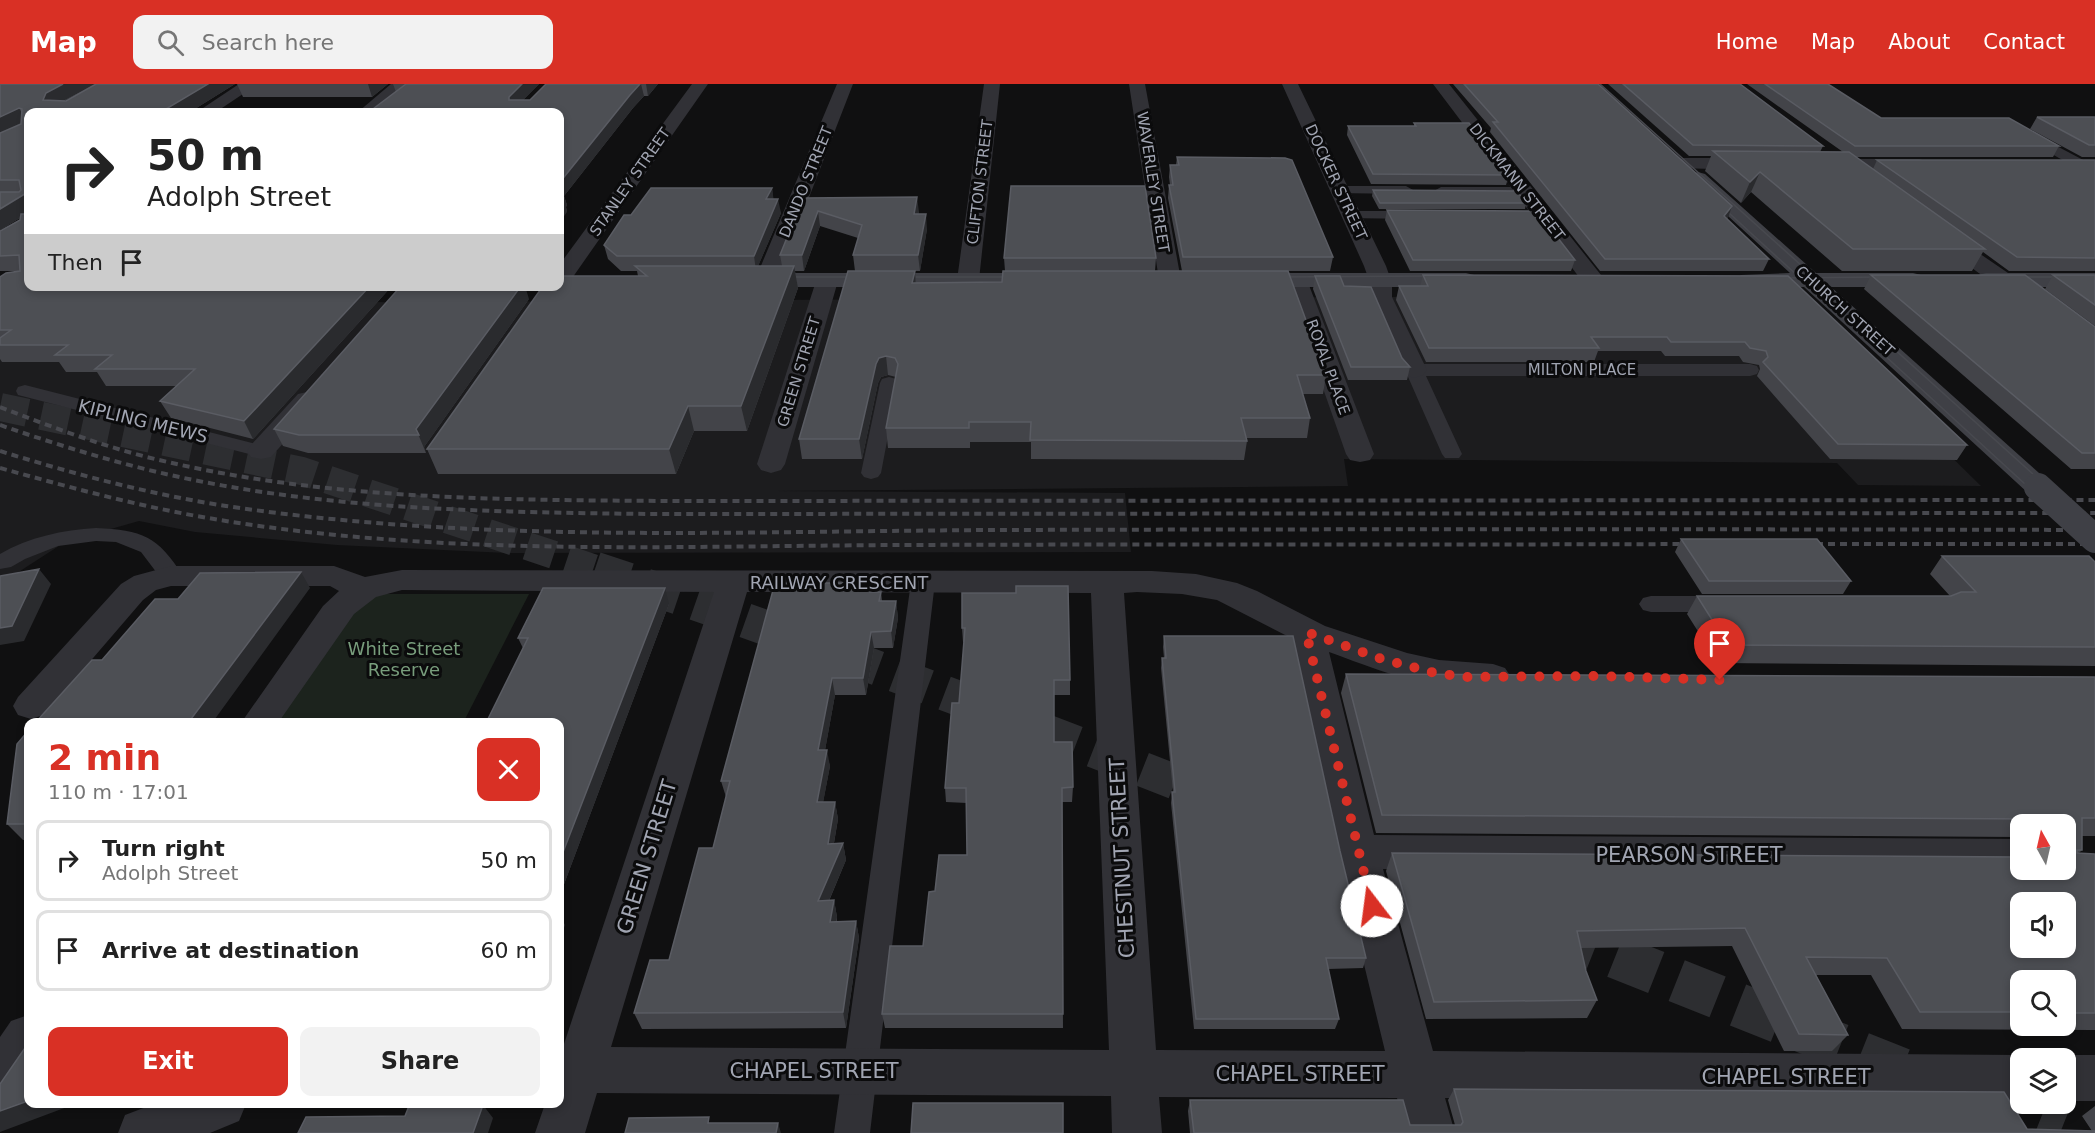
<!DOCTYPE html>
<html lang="en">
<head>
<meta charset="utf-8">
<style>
	:root { --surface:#fff; --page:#f2f2f2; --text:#222; --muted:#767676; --line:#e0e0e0; --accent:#d93025 }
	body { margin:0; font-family:"DejaVu Sans",sans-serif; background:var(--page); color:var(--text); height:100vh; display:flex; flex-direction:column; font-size:22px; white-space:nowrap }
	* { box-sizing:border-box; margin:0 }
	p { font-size:20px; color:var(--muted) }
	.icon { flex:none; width:33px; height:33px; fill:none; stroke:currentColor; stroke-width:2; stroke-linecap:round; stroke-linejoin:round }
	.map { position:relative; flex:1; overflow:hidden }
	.details { position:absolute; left:24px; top:634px; width:540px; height:390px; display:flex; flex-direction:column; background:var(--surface); border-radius:12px; box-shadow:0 3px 9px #0003 }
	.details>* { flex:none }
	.banner { position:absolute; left:24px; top:24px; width:540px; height:183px; border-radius:12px; box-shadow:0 3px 9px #0003; background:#fff; color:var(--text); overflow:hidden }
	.needle { width:39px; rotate:352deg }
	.tools { position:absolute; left:2010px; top:730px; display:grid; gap:12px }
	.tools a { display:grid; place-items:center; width:66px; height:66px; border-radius:12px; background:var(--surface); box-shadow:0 3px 9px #0003; font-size:30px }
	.pin { position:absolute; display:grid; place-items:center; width:51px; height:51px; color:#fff; margin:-62px -26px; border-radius:50% 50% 50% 0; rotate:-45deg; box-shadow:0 0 6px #0007 }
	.pin .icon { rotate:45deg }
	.me { position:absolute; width:66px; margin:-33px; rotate:345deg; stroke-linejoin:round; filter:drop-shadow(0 0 4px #0008) }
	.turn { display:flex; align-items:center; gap:21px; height:126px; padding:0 24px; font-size:27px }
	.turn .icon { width:78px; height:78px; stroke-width:2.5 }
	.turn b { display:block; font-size:42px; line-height:51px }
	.then { display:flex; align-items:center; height:57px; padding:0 24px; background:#0003; gap:12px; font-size:22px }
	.round { display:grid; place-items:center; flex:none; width:63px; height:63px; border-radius:12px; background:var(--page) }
	.overview { display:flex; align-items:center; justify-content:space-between; height:102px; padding:0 24px }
	h1 { font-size:36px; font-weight:700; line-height:45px; color:var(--accent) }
	.cta { display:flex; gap:12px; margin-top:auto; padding:12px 24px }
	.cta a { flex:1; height:69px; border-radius:12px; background:var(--accent); color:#fff; font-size:24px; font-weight:700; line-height:69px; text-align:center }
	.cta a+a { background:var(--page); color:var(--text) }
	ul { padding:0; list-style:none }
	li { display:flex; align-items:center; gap:18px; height:81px; margin:0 12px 9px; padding:0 12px; border:3px solid var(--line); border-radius:12px }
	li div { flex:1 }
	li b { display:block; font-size:22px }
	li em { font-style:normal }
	header { display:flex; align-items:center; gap:36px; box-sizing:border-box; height:84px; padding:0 30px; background:var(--accent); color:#fff }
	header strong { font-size:28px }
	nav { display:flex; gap:33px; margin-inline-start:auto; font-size:21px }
	.search { width:420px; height:54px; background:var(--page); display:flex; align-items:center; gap:15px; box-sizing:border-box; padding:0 21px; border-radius:12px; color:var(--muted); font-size:22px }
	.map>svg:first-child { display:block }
</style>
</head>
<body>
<header>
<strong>Map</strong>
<div class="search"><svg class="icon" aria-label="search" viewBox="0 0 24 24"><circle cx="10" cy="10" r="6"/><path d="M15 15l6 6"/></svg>Search here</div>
<nav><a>Home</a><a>Map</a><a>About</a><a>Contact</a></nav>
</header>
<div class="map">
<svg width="2095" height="1049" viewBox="0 0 2095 1049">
	<rect width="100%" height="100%" fill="#101011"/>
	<path fill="#1c1c1e" d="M1759 211 1800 224 1981 402 1858 401 1837 379 1344 375 1348 402 778 407 1125 409 1131 468 507 469 337 461 195 448 139 437 65 458 0 500V220Z"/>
	<path fill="#1c231d" d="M355 510H529L463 639H267Z"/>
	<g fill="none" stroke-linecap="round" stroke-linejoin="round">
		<path stroke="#2d2e31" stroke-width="28" stroke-dasharray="28 14" stroke-linecap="butt" d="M0 323 302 387 599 486"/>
		<path stroke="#2d2e31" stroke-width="35" stroke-dasharray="35 18" stroke-linecap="butt" d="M595 485C803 554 1009 632 1213 713"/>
		<path stroke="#2d2e31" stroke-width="44" stroke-dasharray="44 22" stroke-linecap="butt" d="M1554 848 1902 986
			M1977 1016 2060 1049"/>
		<path fill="#313136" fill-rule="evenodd" d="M2028 47 2087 78 2089 81 2087 84H2077L2023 54 2022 51 2023 48Z
			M1340 102H1406L1413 106 1406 110 1335 109 1333 106Z
			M1441 103H1526L1533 107 1526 111 1436 110 1434 107Z
			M1350 127H1417L1424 131 1417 135 1345 134 1343 131Z
			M1414 280H1750L1757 282 1759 286 1757 290 1750 292H1426L1462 370 1459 374H1445L1442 370 1405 286 1407 282Z
			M889 293 896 295 898 299 881 389 878 393 871 395 864 393 861 389 880 299 882 295Z
			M25 301 268 363 271 367 268 371 261 373 18 311 16 307 18 303Z
			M96 444C142 446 158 452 183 492L179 497 171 500 163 497 141 468 116 458 96 457 58 462 25 475 11 483 0 485V470C29 453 63 446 96 444Z
			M923 490 931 493 935 498 870 1049H834L911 498 915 493Z
			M1651 512H1726L1734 514 1738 520 1734 526 1726 528H1651L1643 526 1639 520 1643 514Z"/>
		<path fill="#313136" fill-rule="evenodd" d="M239 0H258L216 28H197Z
			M692 0H708L568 200 560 202V180Z
			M837 0H853L777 196 774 201 766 203 758 201 755 196Z
			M984 0H1000L979 196 976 201 968 203 960 201 957 196Z
			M1129 0H1145L1181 196 1178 201 1170 203 1162 201 1159 196Z
			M1282 0H1298L1386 182 1392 199V213L1427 286 1423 291 1414 294 1405 291 1401 286 1370 213V199L1364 182Z
			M1433 0H1449L1601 191 1604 196 1601 201 1593 203 1585 201Z
			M1683 74H1751L1758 76 1760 80 1758 84 1751 86 1676 84 1674 80 1676 76Z
			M1821 75H1919L1926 77 1928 81 1926 85 1919 87 1814 85 1812 81 1814 77Z
			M1941 146 1948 148 2011 191 2014 196 2011 201 2003 203 1995 201 1934 156 1931 152 1934 148Z
			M1296 189 1304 191 1307 196 1374 370 1370 376 1360 378 1350 376 1346 370 1285 196 1288 191Z
			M827 190 835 192 838 197 785 380 781 386 771 389 761 386 757 380 816 197 819 192Z
			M307 308 316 310 320 316 316 322 271 373 261 375 251 373 247 367 251 361 298 310Z
			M171 482H334L365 493 402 486 1152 487 1196 490 1237 499 1257 507 1325 542 1407 569 1439 576 1493 580 1505 584 1511 593 1505 602C1454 617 1378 586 1329 568L1374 751 2020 755V786H2029L2020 789 1383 785 1433 967 2020 971 2031 975H2020V1017L1445 1014 1455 1049H1405L1397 1014 1159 1013 1162 1049H1112L1111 1012 597 1009 585 1049H535L545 1020H560V960H564L714 508 402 506 376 513 354 530 278 639H241L323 522 339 507 330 502H171L156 506 143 516 44 631 31 635 18 631 13 622 18 613 121 500 134 492ZM747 508 1091 509 1109 966 611 963ZM1137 508 1182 510 1217 516 1291 554 1339 777 1385 967 1156 966 1124 509Z
			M28 931V992L17 1009 0 1015V953L11 937Z
			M2066 971H2095V1017H2066V975H2055Z
			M154 1020H246L239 1037 210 1049H118L125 1031Z"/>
		<path fill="#313136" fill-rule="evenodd" d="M391 0H409L376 28H358Z"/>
		<path fill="#3f4046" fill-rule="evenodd" d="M1698 88 1705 90 1816 189H1913L1921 191 1924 196 1921 201 1913 203H1831L2048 397 2053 403 2048 409 2038 412 2028 409 1804 203 1741 201 1738 196 1741 191 1790 189 1691 98 1688 94 1691 90Z
			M753 189H1046L1054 191 1057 196 1054 201 1046 203H753L745 201 742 196 745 191Z
			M1248 189H1466L1474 191 1477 196 1474 201 1466 203H1248L1240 201 1237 196 1240 191Z
			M1986 189H2095V203H1986L1978 201 1975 196 1978 191Z"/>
		<path stroke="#48494f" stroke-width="1.5" d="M1600 0 2095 446
			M1717 118 2095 464
			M778 193H862
			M898 193H1018
			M1273 193 1438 192
			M2011 193H2095
			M1774 194 1885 193"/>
		<path stroke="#48494f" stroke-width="4" stroke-dasharray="7 5" stroke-linecap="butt" d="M0 323C52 343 104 363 159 376 327 416 503 416 674 417L2095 416
			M0 341C52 359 103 375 157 388 318 426 486 428 650 430L2095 429
			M0 367C74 390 149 410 226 422 480 460 740 447 996 446 1362 445 1729 445 2095 446
			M0 384C69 403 137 422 208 434 435 473 670 462 900 461 1165 460 1431 461 1696 460
			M1804 460H2095"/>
		<path stroke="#3f4046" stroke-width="28" d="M2038 403 2095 455"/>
	</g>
	<path fill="#434449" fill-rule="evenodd" d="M0 0H235L26 130 28 202H392L253 355 171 334 160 317 176 302H106L97 288H66L59 278H2L0 275V193L20 187H0V147L20 136V134L0 146ZM91 3 66 17H64Z
		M237 0H388L372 13H243Z
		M393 0H539L523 16H530L546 0H658L648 12H644L633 24 564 112 567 121 566 123 567 128 396 8Z
		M1453 0H1598L1728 134 1727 135 1769 175 1763 187H1600L1490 48 1491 44Z
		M1608 0H1740L1823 62 1820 68H1843L1747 0H1828L1881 34 2059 62 2053 73H1855L1873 85 1877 76H2095V187H2009L1983 168 1972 187H1842L1751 108 1741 119 1705 87 1711 72H1689Z
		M2037 33H2095V73H2082L2030 45Z
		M1414 39 1509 91 1506 101 1371 100 1347 51 1348 42H1414Z
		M1177 73 1333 173 1330 187H1182L1168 114 1169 101H1170L1169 93 1170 81H1176Z
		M772 104 773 115 781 129 758 182H782L780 171 803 114 919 128 918 130 927 145 920 187H855L853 171 858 154 820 142 804 187H795L798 204 747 347H694L676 390H438L427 365 638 192 637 187H621L608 175 604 161 631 131Z
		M1373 106 1526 119 1525 125H1379L1372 112Z
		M1387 126 1575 176 1571 187H1410L1385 136Z
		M1004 174H1156L1155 187H1005Z
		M915 187 916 199 1326 291 1323 310H1303L1310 334 1307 354H1246L1247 357 1244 376 1031 375V358H970V364H888L886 344 896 293 888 291 881 293 878 299 862 375H802L799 355Z
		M1423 191 1788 192 1967 361 1957 376 1830 375 1757 292 1760 285 1759 281 1743 278 1739 272H1665L1661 267H1598L1594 278H1426L1396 216 1399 202H1420Z
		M1871 191 2095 243V385H2071L1864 205Z
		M2053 191H2095V242L2045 205Z
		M1315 192 1344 202 1410 283 1407 296H1348L1313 205Z
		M529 215 424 363 426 369H308L283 362 274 345Z
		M1681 455 1851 497 1843 510H1702L1675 468Z
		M1942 472 2095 478V582L1718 579 1687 530 1697 512H1950L1930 490Z
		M872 508H881L882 517H896L898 534 893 564H874L866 611H835L825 666 830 682 823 718H835L838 735 834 759H843L846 776 829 817 834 816 837 833V838L856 837 859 854 846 944 642 945 634 929 669 876 713 764 726 713 721 697Z
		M962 509 1070 596V611H1054V658L1073 703 1072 718H1062L1063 944H885L882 930 923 862 935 807 967 771V719L946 718 945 704 959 619 964 558H963L962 544Z
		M669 520 560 811V639L518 554Z
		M1164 552 1340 767 1366 874 1363 884 1328 885 1339 935 1335 945H1194L1171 719 1172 708H1173L1161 584 1162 574H1164L1163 563Z
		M1346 590 2095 593V752H2082V766L2078 770H2095V946L1902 945 1871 891H1816L1848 951 1832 967H1784L1732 862 1581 864 1586 887 1597 916 1587 934 1426 935 1386 787 1392 769 2066 786V741H2020V753L1376 749 1341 609ZM2020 897H2066V942H2020Z
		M28 647V756H23L7 740Z
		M1454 1005 2027 1045 2092 1047 2082 1032 2095 1022V1049H1190L1188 1027 1190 1016 1410 1041H1455L1448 1016Z"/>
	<path fill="#2a2b2e" d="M63 0H96L53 22 43 16 46 9Z
		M208 0H235L190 28H161Z
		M368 0H388L372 13Z
		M522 0H539L513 26 509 16V13Z
		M640 0H641L644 12 633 24 564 112 567 121 566 123 567 128 560 138V98L630 11Z
		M646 0H658L648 12Z
		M19 24 27 38 0 51V33Z
		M1760 88 1751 108 1741 119 1750 98Z
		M772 104 774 118 766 115Z
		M28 108V129L0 146V125Z
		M917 113 919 128 916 145 914 130Z
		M778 115 781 129 756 187 754 172Z
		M1732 122 1728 134 1719 143 1724 132Z
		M818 127 820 142 804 187 802 171Z
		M926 130 927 145 920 187 918 171Z
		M794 182 798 204 747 347 741 322Z
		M915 187 916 205 912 199Z
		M370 202H392L253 355 244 337Z
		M521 202H525L529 215 424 363 426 369 416 345Z
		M886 272 888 291 881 293 878 299 862 375 859 355 876 280 879 274Z
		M688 322 694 347 676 390 669 365Z
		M39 485 51 500 24 557 0 561V544Z
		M301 488 310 504 212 639H188Z
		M665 504 669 520 560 811V776Z
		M896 517 898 534 893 564 891 547Z
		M871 548 874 564 866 611 863 594Z
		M832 594 835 611 822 683 818 666Z
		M827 666 830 682 820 735 817 718Z
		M835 718 838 735 831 776 828 760Z
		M843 759 846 776 822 833 818 817Z
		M834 816 837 833 834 854 830 838Z
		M560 831 565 841 560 855Z
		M856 837 859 854 846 944 843 928Z
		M560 873 564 881 560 894Z
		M28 1017V1020H75L0 1048V1027Z
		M483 1021 493 1034 488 1049H473Z
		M778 1039 781 1049H776Z"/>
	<path fill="#4d4f54" stroke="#5a5c63" stroke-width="1.5" fill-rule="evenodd" d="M0 0H63L46 9 43 16 66 17 96 0H208L161 28H28V108L0 125V108H19L21 106 19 96H0V49L21 40 22 25 19 24 0 33Z
		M406 0H522L509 13V16H530L546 0H640L630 11 560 98V28H369Z
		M1464 0H1598L1732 122 1724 132 1769 175H1605L1493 38H1498Z
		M1623 0H1740L1823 62 1693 61Z
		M1765 0H1828L1881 34H2009L2059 62H1855Z
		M2037 33H2095V61H2089Z
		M1414 39H1469L1509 91 1373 90 1348 42H1416Z
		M1713 67 1849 68 1985 165H1853L1760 88 1750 98Z
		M1177 73 1285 74 1292 76 1333 173H1183L1169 101H1173L1170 81H1179Z
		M1877 76H2095V174L2017 173Z
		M1011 102H1145L1156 174H1004Z
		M651 104H772L766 115H778L754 172H617L604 161 624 131H631Z
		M1373 106 1517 107 1526 119H1380Z
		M917 113 914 130H926L918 171H853L862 141 818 127 802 171H780L803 114Z
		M1387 126 1537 127 1575 176H1413Z
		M21 130H28V202H370L244 337 160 317 195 285H95L112 271H55L68 261H0V254L11 246H0V193L6 189 20 187 19 171 0 172V147L20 136Z
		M635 182H794L741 322H688L669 365H427L543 202H560V192H647Z
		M848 187H915L912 199 1002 198 1003 187H1288L1326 291H1297L1310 334H1241L1247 357 1030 356 1031 338H969V344H886L898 280 895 274 886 272 879 274 876 280 859 355H799Z
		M1423 191 1788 192 1967 361 1838 360 1763 278 1768 273 1766 267 1750 264 1745 258H1671L1667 253H1591L1599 264H1429L1399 202H1428Z
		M1871 191H2025L2095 243V369H2082Z
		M2053 191H2095V221Z
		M1315 192H1340L1344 202 1371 203 1402 274 1410 283H1351Z
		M401 202H521L416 345 419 351H299L274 345Z
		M1681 455H1817L1851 497H1709Z
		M1942 472H2089L2095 478V563L1728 561 1697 512H1951L1961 508H1976Z
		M39 485 12 542 0 544V492Z
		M301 488 188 639H35L92 576H102L155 515H178L200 489Z
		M775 499H871L870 508H881L879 517H896L891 547 871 548 863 594H832L818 666H827L817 718H835L828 760 843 759 818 817 834 816 830 838 856 837 843 928 634 929 650 876H669L699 764H713L730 697H721Z
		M1016 502H1068L1070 596H1054V658H1072L1073 703 1062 704 1063 930H882L890 862H923L929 808 935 807 939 771H967L966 704H945L952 619H959L965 544H962V509H1016Z
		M543 504H665L560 776V639H486L528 554H518Z
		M1164 552H1293L1340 767 1366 874H1326L1339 935H1196L1172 708H1175L1162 574H1166Z
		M1346 590 2095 593V734H2082V766H2077V769L2095 770V929H2066V897H2020V928H1920L1887 874 1806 873 1848 951 1799 950 1745 844 1577 847 1586 887 1597 916 1434 918 1392 769 2020 773V786H2066V741H2039V737L2037 735 1382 731ZM2020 819H2066V864H2020Z
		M28 647V740H7L17 660Z
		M27 961H28V1017L0 1027V1000Z
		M1454 1005 2004 1008 2027 1045 2095 1047V1049H1194L1190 1016H1403L1410 1041H1461L1463 1038Z
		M913 1019H1063V1049H911Z
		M483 1021 473 1049H298L306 1033 405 1032 409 1022Z
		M709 1033 708 1039H778L776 1049H625L629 1034Z"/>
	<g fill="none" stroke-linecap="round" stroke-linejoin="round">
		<path stroke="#d93025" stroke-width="10" stroke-dasharray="0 18" d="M1372 822 1306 548 1382 575 1435 589 1466 593 1599 592 1720 596"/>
	</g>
	<g text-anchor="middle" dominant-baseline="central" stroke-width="6" stroke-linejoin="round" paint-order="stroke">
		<g font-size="15" fill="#a1a5b2" stroke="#0b0b0c">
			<text transform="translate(630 98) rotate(-55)">STANLEY STREET</text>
			<text transform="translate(806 98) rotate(-68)">DANDO STREET</text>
			<text transform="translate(980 98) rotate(-83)">CLIFTON STREET</text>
			<text transform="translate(1153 98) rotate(81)">WAVERLEY STREET</text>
			<text transform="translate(1336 98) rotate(65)">DOCKER STREET</text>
			<text transform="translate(1517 98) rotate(52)">DICKMANN STREET</text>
			<text transform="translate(1845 227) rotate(42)">CHURCH STREET</text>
			<text transform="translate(1328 283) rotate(70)">ROYAL PLACE</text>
			<text x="1582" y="286">MILTON PLACE</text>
			<text transform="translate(799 288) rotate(-73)">GREEN STREET</text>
		</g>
		<g font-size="18" fill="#a1a5b2" stroke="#0b0b0c">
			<text transform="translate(143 337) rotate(14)">KIPLING MEWS</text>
			<text x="839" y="498">RAILWAY CRESCENT</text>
		</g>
		<g font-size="18" fill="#789d7c" stroke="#0b0b0c">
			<text x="404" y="564">White Street<tspan x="404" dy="21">Reserve</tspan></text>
		</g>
		<g font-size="21" fill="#a1a5b2" stroke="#0b0b0c">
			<text x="1689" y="771">PEARSON STREET</text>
			<text transform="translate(647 773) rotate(-73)">GREEN STREET</text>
			<text transform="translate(1122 774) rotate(-93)">CHESTNUT STREET</text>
			<text x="814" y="987">CHAPEL STREET</text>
			<text x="1300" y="990">CHAPEL STREET</text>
			<text x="1786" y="993">CHAPEL STREET</text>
		</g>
	</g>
</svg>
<div class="tools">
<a><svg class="needle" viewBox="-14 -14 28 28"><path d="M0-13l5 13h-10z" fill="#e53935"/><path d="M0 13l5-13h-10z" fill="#767676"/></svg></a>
<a><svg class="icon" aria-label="sound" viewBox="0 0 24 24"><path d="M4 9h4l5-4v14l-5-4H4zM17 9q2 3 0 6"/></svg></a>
<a><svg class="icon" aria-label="search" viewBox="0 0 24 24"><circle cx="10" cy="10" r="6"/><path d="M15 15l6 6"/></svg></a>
<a><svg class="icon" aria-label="layers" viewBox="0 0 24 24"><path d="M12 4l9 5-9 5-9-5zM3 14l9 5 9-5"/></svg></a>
</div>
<div class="pin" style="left:1720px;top:596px;background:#d93025"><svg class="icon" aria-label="arrive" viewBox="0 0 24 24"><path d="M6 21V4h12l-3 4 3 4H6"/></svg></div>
<svg class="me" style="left:1372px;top:822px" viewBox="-20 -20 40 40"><circle r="19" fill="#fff"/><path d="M0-13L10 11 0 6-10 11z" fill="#d93025"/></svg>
<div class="banner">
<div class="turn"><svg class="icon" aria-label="right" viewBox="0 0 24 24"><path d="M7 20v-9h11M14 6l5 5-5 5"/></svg><div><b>50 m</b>Adolph Street</div></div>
<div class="then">Then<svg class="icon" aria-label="arrive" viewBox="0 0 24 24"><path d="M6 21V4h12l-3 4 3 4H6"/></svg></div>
</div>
<section class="details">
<div class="overview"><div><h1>2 min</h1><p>110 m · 17:01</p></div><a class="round" style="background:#d93025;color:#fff"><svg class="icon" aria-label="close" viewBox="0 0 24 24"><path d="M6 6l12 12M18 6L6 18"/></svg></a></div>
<ul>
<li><svg class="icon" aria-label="right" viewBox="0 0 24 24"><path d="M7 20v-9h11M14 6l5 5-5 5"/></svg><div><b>Turn right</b><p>Adolph Street</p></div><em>50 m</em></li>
<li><svg class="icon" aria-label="arrive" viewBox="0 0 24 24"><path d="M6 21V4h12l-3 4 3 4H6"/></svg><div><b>Arrive at destination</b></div><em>60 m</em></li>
</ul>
<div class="cta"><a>Exit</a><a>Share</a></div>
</section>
</div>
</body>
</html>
